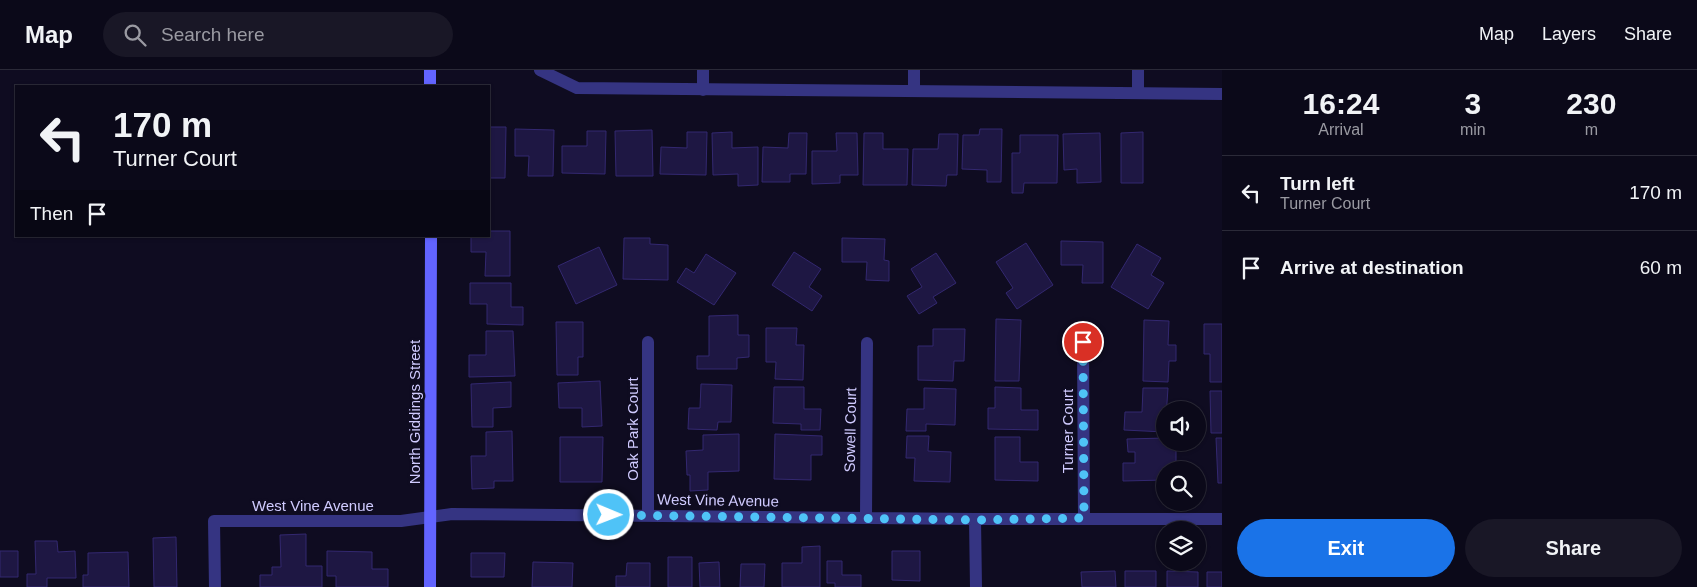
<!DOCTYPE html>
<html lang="en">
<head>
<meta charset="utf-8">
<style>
	:root { --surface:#0b0919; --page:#191726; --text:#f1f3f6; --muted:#9a9aa2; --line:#2b2a38; --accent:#1a73e8 }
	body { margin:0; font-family:Arial,sans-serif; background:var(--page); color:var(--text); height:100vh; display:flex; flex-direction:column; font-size:19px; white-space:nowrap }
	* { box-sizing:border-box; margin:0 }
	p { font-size:16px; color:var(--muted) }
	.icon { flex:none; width:28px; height:28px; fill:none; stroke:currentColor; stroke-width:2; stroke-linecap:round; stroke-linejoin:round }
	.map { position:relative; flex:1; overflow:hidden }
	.panel { display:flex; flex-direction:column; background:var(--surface); width:475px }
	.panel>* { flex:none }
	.banner { position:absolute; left:15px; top:15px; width:475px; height:152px; border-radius:0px; box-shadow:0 1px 4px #0004,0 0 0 1px var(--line); background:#0b0919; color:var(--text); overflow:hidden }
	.fabs { position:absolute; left:1156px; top:331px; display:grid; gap:10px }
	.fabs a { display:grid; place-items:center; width:50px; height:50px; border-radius:50%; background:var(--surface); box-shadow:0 1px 4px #0004,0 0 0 1px var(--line); font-size:25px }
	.pin { position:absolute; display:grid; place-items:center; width:42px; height:42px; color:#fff; margin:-21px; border:2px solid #fff; border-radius:50%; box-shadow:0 1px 5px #0007 }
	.me { position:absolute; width:55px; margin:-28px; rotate:91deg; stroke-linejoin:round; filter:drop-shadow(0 0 4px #0008) }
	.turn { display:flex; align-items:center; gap:18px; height:105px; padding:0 15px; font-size:22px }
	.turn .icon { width:65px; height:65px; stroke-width:2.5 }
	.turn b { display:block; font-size:35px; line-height:42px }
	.then { display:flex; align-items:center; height:48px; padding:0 15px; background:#0003; gap:10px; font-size:19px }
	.eta { display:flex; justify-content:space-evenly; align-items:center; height:85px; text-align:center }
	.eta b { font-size:30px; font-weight:600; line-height:35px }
	.button { display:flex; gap:10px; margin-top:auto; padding:10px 15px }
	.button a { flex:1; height:58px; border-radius:30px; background:var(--accent); color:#fff; font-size:20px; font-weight:600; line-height:58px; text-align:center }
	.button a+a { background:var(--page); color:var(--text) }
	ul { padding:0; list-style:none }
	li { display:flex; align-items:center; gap:15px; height:75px; padding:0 15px; border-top:1px solid var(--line) }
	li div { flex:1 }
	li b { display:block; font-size:19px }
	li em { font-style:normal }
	header { display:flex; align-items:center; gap:30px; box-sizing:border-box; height:70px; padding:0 25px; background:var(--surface); border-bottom:1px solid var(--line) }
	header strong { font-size:24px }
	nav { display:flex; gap:28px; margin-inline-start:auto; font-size:18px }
	.search { width:350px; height:45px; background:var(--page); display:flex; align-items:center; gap:12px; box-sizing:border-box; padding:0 18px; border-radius:28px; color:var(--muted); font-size:19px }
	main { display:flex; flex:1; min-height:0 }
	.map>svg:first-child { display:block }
</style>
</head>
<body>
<header>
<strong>Map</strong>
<div class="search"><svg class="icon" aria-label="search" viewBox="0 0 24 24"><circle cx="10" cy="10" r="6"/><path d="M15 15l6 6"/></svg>Search here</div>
<nav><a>Map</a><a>Layers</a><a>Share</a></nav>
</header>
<main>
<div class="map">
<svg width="1222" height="517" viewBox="0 0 1222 517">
	<rect width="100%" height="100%" fill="#0f0c21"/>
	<path fill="#1e1743" stroke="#332870" d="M489 57H506L505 108H489Z
		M515 59 554 60 553 106H528L529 86H515Z
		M980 59H1002L1001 112H987V100L962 99 963 65H979Z
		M652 60 653 106H616L615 61Z
		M587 61H606L605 104 562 103V76H587Z
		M687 62H707L706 105 660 104 661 77 687 78Z
		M732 62V78L758 77V115L738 116V104L713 105 712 63Z
		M1143 62V113H1121V63Z
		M789 63H807L806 104H790V112H762L763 77 788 78Z
		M836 63H857L858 105H840V113L812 114V81H837Z
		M864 63H883V79H908L907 115H863Z
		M1100 63 1101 112 1077 113V99L1064 100 1063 64Z
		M939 64H958L957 105H947L946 116 912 115 913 79H938Z
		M1020 65H1058L1057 113H1024L1023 123H1012V83H1020Z
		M489 161H510V206H485L486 182H471V166H489Z
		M624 168H650V174L668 175V210L623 209Z
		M842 168 885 169 884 190 889 191V211L866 210 867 192H842Z
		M1061 171 1103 172V213H1082L1083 195H1061Z
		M1026 173 1053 215 1017 239 1006 223 1013 218 996 192Z
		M1137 174 1161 188 1151 205 1164 213 1148 239 1111 217Z
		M599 177 617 215 576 234 558 196Z
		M794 182 821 199 809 217 822 226 812 241 772 215Z
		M936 183 956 213 933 227 937 233 919 244 907 226 922 217 911 199Z
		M706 184 736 203 714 235 677 212 686 198 694 203Z
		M470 213H511V237H523V255L487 254V234H470Z
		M738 245V265H749V287L737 288V299H697V286H709V246Z
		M996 249 1021 250 1019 311H995Z
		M1144 250 1169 251 1168 275H1176V291H1169L1168 312 1143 311Z
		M556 252H583V287H578V305H557Z
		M1204 254H1222V312H1210V284H1204Z
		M766 258H797L796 275H804L803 310 775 309 776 292H766Z
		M933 259H965L964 291H954L953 311 918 310V276H933Z
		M486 261H513L515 306 469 307V285H486Z
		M600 311 602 356 582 357V338H559L558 313Z
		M511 312V337L493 338V357H472L471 314Z
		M701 314 732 315 731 352H718L717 360 688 359 689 338H700Z
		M774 317H804V339H821L820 360H801V354L773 353Z
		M995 317 1021 318V340H1038V360L988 359V338H995Z
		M924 318 956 319 955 355 926 354V361H906L907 339H924Z
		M1143 318H1168L1165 362 1124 360 1125 342H1142Z
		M1210 321H1222V363H1211Z
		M512 361 513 411H494V418L472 419 471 386H486V362Z
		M739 364V401L708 402V420L690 421V405H687L686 381 703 380V365Z
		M775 364 822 366V385H811V410L774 409Z
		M907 366H929L928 381 951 382 950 412 914 411 915 388H906Z
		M560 367H603L602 412H560Z
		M995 367H1020V392H1038V411L995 410Z
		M1165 368V372H1176V400H1165V410L1123 411V393H1135V382H1128L1127 369Z
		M1216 368H1222V413H1218Z
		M306 464V496H322V517H260V505H272V497H281L280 465Z
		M176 467 177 517H154L153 468Z
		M35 471H57L58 482 75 481 76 508H47V517H27V504H36Z
		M820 476V517H782V493H802V477Z
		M0 481H18V507H0Z
		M327 481 372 482V499H388V517H336V506H327Z
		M892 481H920V511L892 510Z
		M128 482 129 517H83V505H88V483Z
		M471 483H505L504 507H471Z
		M668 487H692V517H668Z
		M827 491H842V505H861V517H835V513H827Z
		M533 492 573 493 572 517H532Z
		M719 492 720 517H700L699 493Z
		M627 493H650V517H616V506H626Z
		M741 494H765L764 517H740Z
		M1115 501 1116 517H1082L1081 502Z
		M1125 501H1156V517H1125Z
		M1167 501 1198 502V517H1167Z
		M1207 502H1222V517H1207Z"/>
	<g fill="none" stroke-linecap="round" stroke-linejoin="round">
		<path stroke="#353482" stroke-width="12" d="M540 0 577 18 1222 24
			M703 0V20
			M1138 0V23
			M914 20V0
			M1083 272 1084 449
			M648 446V272
			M866 448 867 273
			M975 449 976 517
			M215 517 214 451H401L452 444 975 449H1222"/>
		<path stroke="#6264ff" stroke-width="12" d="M430 0V16
			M430 517 431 166"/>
	</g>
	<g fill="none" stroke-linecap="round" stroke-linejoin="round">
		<path stroke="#4fc3f7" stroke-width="9" stroke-dasharray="0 16.2" d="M609 445 975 450 1084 448 1083 272"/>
	</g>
	<g text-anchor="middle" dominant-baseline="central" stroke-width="5" stroke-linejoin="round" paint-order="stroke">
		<g font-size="15" fill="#d0cbff" stroke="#0f0c21">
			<text transform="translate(414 342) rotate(-90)">North Giddings Street</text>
			<text transform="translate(632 359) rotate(-90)">Oak Park Court</text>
			<text transform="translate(850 360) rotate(-89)">Sowell Court</text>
			<text transform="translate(1067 361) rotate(-90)">Turner Court</text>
			<text transform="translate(718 430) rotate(1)">West Vine Avenue</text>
			<text x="313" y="435">West Vine Avenue</text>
		</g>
	</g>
</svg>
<div class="fabs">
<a><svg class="icon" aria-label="sound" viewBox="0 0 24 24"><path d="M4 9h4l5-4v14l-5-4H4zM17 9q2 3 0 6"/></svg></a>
<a><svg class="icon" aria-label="search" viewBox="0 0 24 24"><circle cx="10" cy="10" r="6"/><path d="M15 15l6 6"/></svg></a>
<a><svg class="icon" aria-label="layers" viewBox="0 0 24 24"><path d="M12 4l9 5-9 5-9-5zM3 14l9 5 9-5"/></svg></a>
</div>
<div class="pin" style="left:1083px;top:272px;background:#d93025"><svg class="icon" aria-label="arrive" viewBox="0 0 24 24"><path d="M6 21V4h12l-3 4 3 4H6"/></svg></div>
<svg class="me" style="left:609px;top:445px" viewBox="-20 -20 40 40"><circle r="17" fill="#4fc3f7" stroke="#fff" stroke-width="3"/><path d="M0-11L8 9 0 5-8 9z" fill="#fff"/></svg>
<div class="banner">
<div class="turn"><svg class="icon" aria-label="left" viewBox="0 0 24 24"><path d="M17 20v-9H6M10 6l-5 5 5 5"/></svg><div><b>170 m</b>Turner Court</div></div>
<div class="then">Then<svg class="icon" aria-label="arrive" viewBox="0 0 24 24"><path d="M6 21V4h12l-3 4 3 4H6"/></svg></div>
</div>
</div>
<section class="panel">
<div class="eta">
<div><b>16:24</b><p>Arrival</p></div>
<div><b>3</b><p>min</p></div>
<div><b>230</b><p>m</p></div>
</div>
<ul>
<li><svg class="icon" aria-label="left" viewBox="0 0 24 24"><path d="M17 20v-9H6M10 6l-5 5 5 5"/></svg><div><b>Turn left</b><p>Turner Court</p></div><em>170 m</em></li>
<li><svg class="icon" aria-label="arrive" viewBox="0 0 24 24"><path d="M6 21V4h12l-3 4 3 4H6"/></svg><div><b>Arrive at destination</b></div><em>60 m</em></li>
</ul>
<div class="button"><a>Exit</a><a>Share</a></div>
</section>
</main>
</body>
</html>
